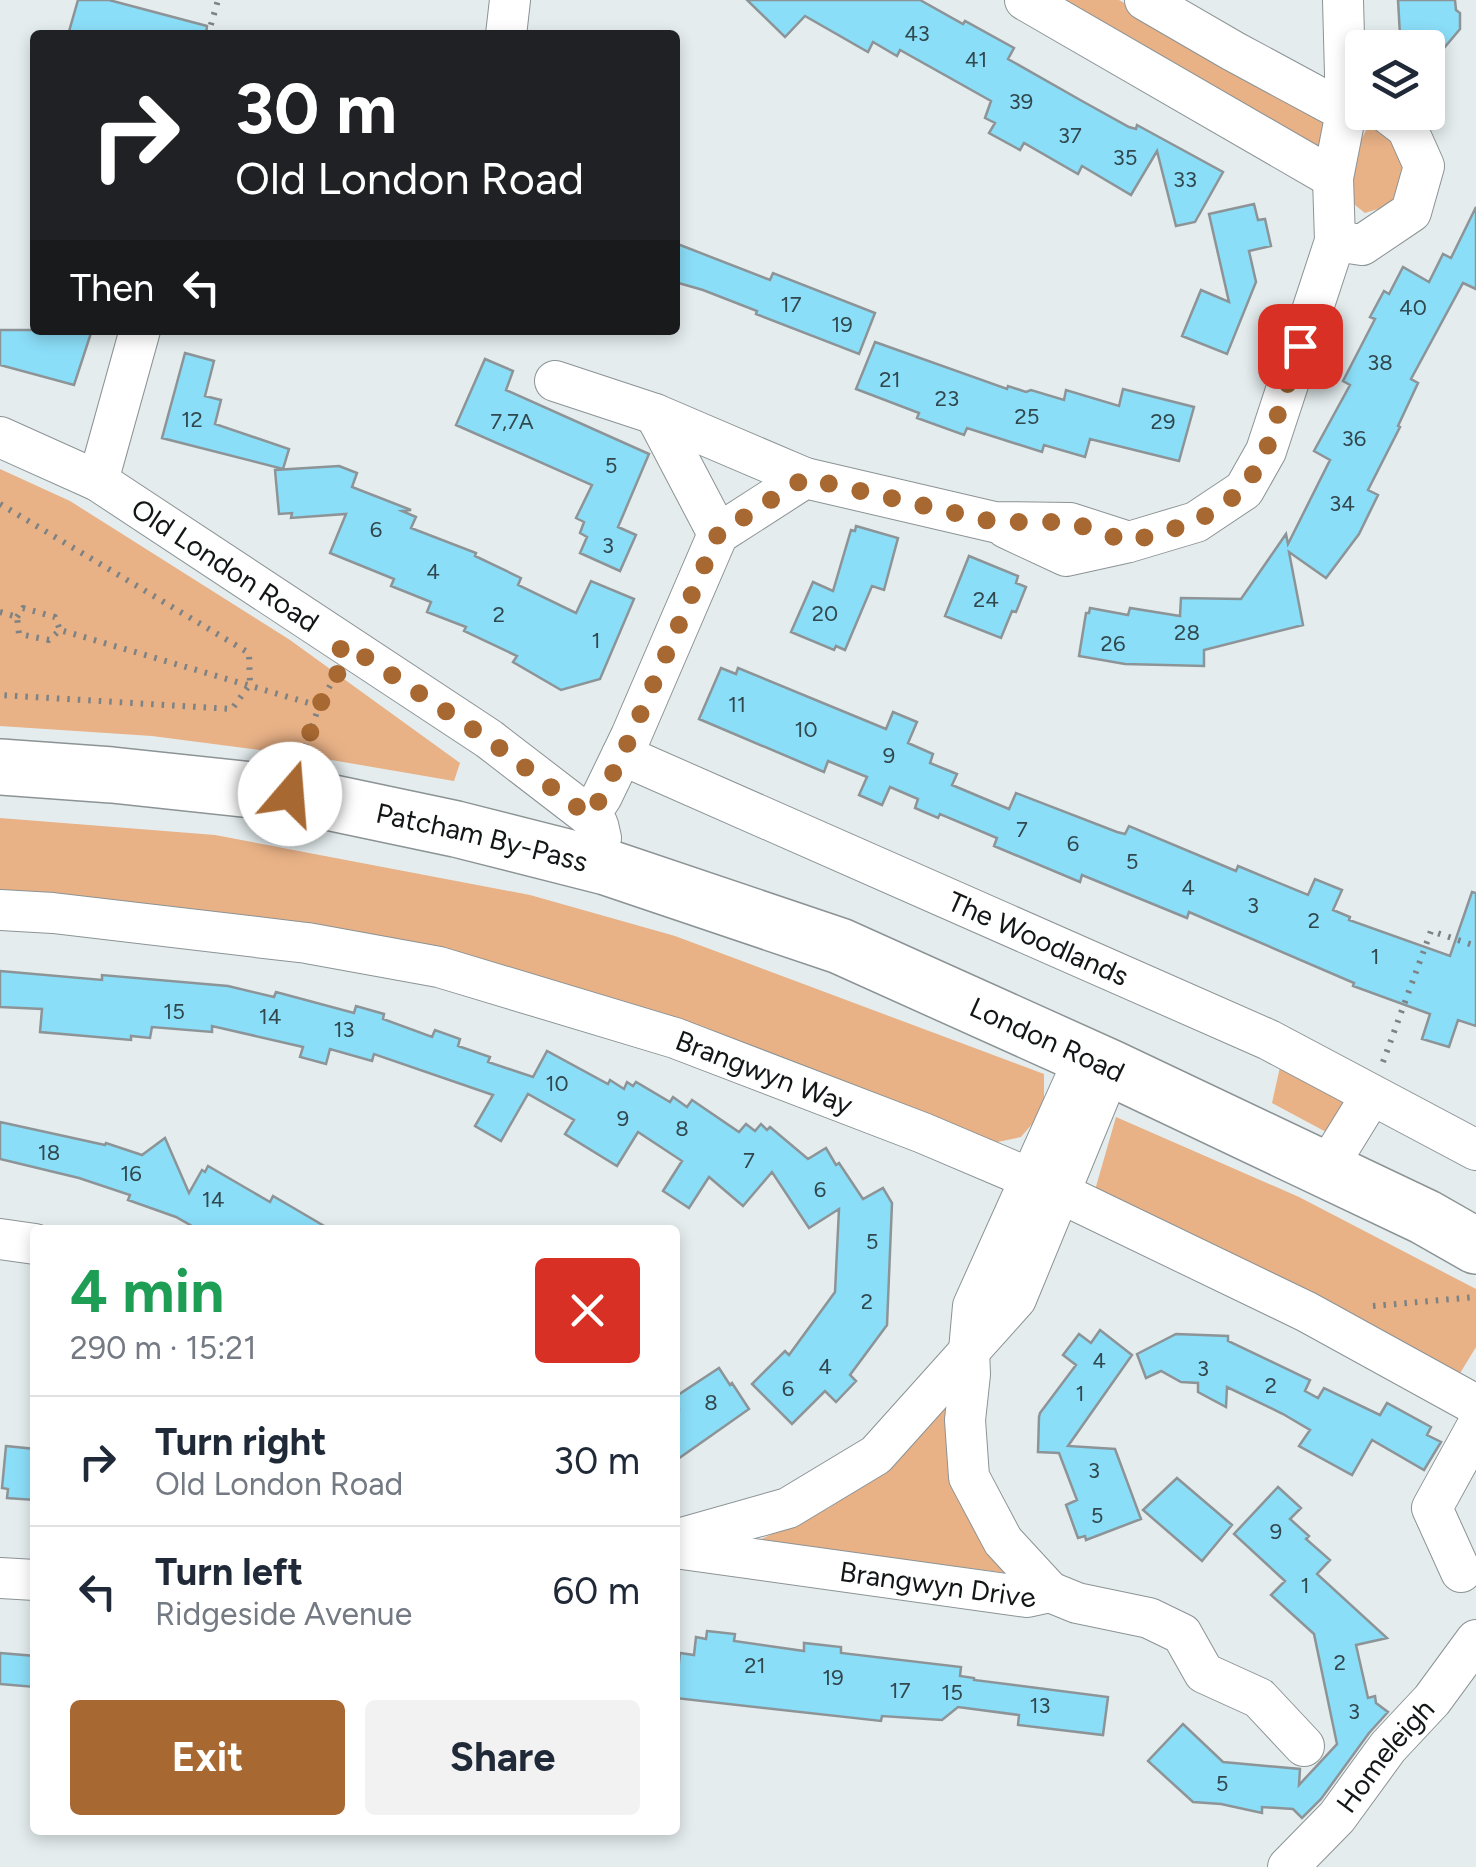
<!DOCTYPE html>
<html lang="en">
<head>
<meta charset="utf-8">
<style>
	:root { --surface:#fff; --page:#f2f2f3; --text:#1f2937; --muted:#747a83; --line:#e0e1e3; --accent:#a86831 }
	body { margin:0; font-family:Figtree,sans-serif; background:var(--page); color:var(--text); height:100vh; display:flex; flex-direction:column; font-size:38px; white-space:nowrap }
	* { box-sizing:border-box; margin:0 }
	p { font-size:32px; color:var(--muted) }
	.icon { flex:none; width:55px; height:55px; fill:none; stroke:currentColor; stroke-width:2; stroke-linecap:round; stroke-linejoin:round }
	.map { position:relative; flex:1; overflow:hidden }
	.drawer { position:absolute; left:30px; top:1225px; width:650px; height:610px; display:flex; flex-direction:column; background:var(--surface); border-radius:10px; box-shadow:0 5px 15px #0003 }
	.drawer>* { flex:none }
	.guide { position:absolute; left:30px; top:30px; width:650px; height:305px; border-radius:10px; box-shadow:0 5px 15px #0003; background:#202124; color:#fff; overflow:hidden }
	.controls { position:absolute; left:1345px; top:30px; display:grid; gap:20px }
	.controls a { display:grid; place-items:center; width:100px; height:100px; border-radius:10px; background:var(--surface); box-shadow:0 5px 15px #0003; font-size:50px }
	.pin { position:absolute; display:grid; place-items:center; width:85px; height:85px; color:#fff; margin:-42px; border-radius:20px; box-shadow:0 5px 15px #0006 }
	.me { position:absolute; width:110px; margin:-55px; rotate:18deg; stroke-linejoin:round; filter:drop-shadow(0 0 8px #0008) }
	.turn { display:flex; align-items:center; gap:35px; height:210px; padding:0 40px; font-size:45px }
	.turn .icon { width:130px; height:130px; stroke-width:2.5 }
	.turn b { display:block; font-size:70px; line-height:85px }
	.then { display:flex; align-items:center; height:95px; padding:0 40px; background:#0003; gap:20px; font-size:38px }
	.round { display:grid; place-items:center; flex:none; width:105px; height:105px; border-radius:10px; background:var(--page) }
	.headline { display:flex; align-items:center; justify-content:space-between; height:170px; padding:0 40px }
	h1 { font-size:60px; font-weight:700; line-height:75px; color:#1e9e55 }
	.button { display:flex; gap:20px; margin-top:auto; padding:20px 40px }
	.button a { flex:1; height:115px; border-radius:10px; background:var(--accent); color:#fff; font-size:40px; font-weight:700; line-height:115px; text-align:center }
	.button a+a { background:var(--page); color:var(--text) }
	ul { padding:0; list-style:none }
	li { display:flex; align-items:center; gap:30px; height:130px; padding:0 40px; border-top:2px solid var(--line) }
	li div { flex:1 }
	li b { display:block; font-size:38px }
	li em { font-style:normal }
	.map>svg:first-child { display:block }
</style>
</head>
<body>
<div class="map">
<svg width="1476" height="1867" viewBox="0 0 1476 1867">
	<rect width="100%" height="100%" fill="#e4ecee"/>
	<path fill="#e8b186" d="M1051 0H1119L1322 115 1329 128 1323 144 1312 147Z
		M1369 124 1386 126 1411 172 1400 202 1365 213 1350 201 1355 153Z
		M0 469 70 501 290 640 460 763 454 781 314 757 152 736 0 726Z
		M0 818 215 835 530 895 675 936 1044 1074V1110L1021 1137 993 1143 872 1099 702 1026 392 940 0 897Z
		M1282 1058 1341 1093 1347 1107 1328 1133 1272 1103Z
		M1116 1117 1299 1197 1476 1289V1347L1459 1375 1095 1190Z
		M948 1399 1007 1573 757 1541 829 1508 889 1465Z"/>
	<path fill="#8bdef8" stroke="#8d9497" stroke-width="2.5" d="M78 0H109L207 26 206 35H68Z
		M747 0H920L963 24 965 21 1014 48 1008 59 1082 101 1129 127 1136 129 1137 125 1223 172 1195 222 1176 226 1157 151 1131 195 1082 166 1078 174 1024 143 1020 150 989 133 995 123 985 118 991 101 900 50 897 56 873 42 868 52 805 16 785 37Z
		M1398 0H1455L1456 10 1460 13V29L1444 48H1406L1405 35H1400Z
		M1254 204 1258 220 1265 219 1271 246 1249 251 1256 282 1227 354 1182 336 1201 290 1229 302 1209 214Z
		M1476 207V289L1463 283 1411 379 1418 383 1398 426 1400 427 1368 490 1378 495 1359 534 1326 578 1289 552 1303 625 1204 650V666L1125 664 1079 656 1086 613H1089L1090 608 1128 615 1130 608 1180 616 1181 598 1241 599 1286 534 1288 544 1330 460 1314 451 1350 385 1343 381 1375 319 1370 317 1384 291 1389 294 1403 267 1429 282 1443 254 1451 258Z
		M675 243 770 280 773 273 875 313 859 354 756 314 757 311 703 290 675 282Z
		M0 330H92L74 385 0 365Z
		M875 342 1007 389 1008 386 1026 392 1031 390 1064 400 1066 390 1119 406 1123 389 1194 407 1179 461 1090 439 1085 457 1044 445 1042 452 967 428 964 435 917 418 919 413 856 389Z
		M185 353 214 361 205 396 221 400 215 424 289 449 283 469 162 438Z
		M485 359 513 371 506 390 649 454 618 527 636 535 620 571 580 553 587 537 580 533 584 522 576 518 592 485 456 425Z
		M339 466 357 473 352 487 411 510 402 511 416 517 411 528 476 553 475 556 521 578 518 585 576 613 591 581 634 599 600 679 561 690 513 662 517 656 464 631 466 627 427 612 431 602 391 586 394 579 330 553 346 514 291 518 292 513 279 514 275 470Z
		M856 526 898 538 884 590 872 586 845 650 836 646 834 650 791 632 813 582 833 591 851 530 855 531Z
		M969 556 1018 576 1016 583 1026 587 1016 612 1012 611 1001 638 945 616Z
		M721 668 736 674 738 668 886 729 893 712 917 722 908 743 933 754 930 763 957 774 952 785 1009 809 1016 793 1117 832 1125 834 1129 826 1236 871 1238 866 1308 895 1315 879 1342 890 1333 910 1350 917 1349 920 1450 956 1472 892 1476 893V1026L1458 1020 1449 1047 1422 1039 1430 1014 1353 986 1354 983 1189 912 1187 918 1082 875 1080 882 994 846 997 838 940 814 938 818 915 808 918 799 890 787 882 805 859 795 867 777 828 761 824 772 699 719Z
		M0 971 102 980V975L228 986 274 997 276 992 354 1013 356 1006 384 1014 383 1019 432 1037 435 1030 460 1039 458 1046 490 1057 488 1062 533 1077 547 1051 608 1084 610 1080 624 1089 627 1082 633 1086 636 1082 670 1102 673 1097 687 1107 692 1100 739 1132 746 1124 755 1131 761 1124 767 1130 770 1127 808 1159 826 1148 836 1165 839 1163 863 1199 883 1188 892 1203 887 1325 850 1375 856 1381 836 1402 825 1391 792 1424 752 1384 785 1351 789 1355 835 1292 839 1209 809 1228 772 1172 743 1206 709 1177 689 1208 663 1191 682 1161 638 1132 617 1166 565 1134 574 1120 528 1094 501 1141 475 1126 493 1095 374 1054 372 1061 330 1049 326 1064 300 1057 303 1047 212 1026V1032L152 1027 150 1038 131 1036V1040L40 1032 42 1009 0 1007Z
		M0 1122 105 1145 106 1143 142 1155 165 1138 189 1193 202 1170 205 1172 208 1166 270 1202 273 1196 331 1230H199L176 1217 128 1200 130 1195 79 1178 0 1159Z
		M1100 1330 1132 1355 1068 1446 1115 1449 1141 1519 1086 1540 1085 1536 1078 1538 1066 1505 1077 1500 1059 1453 1038 1452 1039 1417 1040 1413 1076 1365 1063 1355 1079 1334 1091 1343Z
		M1176 1334 1228 1336V1341L1310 1380 1305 1391 1318 1398 1324 1388 1380 1415 1387 1403 1431 1427 1427 1435 1441 1442 1424 1470 1372 1440 1352 1475 1299 1446 1310 1430 1283 1414 1227 1387 1226 1407 1198 1392V1383L1181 1382 1161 1371 1146 1378 1137 1354Z
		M719 1368 730 1385 732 1383 749 1409 675 1461V1413L679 1410 678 1395Z
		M6 1446 35 1449V1500L7 1498 8 1489 2 1488Z
		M1177 1478 1232 1525 1202 1561 1143 1510Z
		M1278 1487 1301 1508 1290 1519 1309 1536 1306 1539 1330 1560 1317 1574 1387 1638 1356 1645 1368 1698 1375 1696 1376 1703 1388 1712 1369 1733 1321 1799 1302 1818 1293 1809 1262 1807V1813L1221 1804 1193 1802 1148 1761 1183 1724 1223 1762 1300 1769 1299 1785 1337 1744 1314 1634 1271 1595 1285 1581 1234 1534Z
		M707 1631 735 1634 734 1641 804 1651V1643L841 1647V1653L961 1667 960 1676 974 1678V1680L1108 1697 1103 1735 1018 1725 1019 1715 958 1707 942 1720 882 1716 881 1721 675 1698 680 1653 694 1655 696 1637 706 1639Z
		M0 1653 35 1656V1687L0 1684Z"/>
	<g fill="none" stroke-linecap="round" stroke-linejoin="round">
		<g stroke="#8c9395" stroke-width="42">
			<g id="minor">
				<path d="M1025 0 1333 178"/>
				<path d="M1145 0 1233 51 1346 112"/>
				<path d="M506 35 510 0"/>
				<path d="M1335 241 1362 245 1411 212 1424 166 1407 128 1386 112"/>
				<path d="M555 381 655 414 805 478"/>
				<path d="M655 414 718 534"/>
				<path id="s1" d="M0 437 98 481 489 739 589 816 598 825 601 838"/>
				<path d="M98 481 140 330"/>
				<path d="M1006 528 1066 556 1125 543"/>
				<path id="s2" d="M622 755 1269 1040 1476 1150"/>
				<path d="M589 816 602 796 631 736 718 534 805 478 994 522 1070 523 1129 542 1196 522 1244 490 1266 451 1335 241 1333 178 1346 112 1343 0"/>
				<path id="s3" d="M0 910 53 913 307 943 439 967 675 1038 923 1133 1029 1178 1307 1312 1476 1405"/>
				<path d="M1326 1169 1371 1096"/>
				<path d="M0 1239 35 1244"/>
				<path d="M675 1540 788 1508 876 1455 1016 1299 1111 1068"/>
				<path id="s4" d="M675 1548 1027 1597 1050 1592 1003 1541 969 1477 965 1420 970 1374 969 1350 973 1306 1085 1057"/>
				<path d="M1461 1572 1432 1508 1476 1428"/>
				<path d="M0 1578 35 1580"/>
				<path d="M1050 1592 1077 1603 1149 1618 1182 1634 1204 1673 1259 1698 1304 1746"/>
				<path id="s5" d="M1288 1867 1337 1817 1388 1747 1432 1700 1476 1640"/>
			</g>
		</g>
		<g stroke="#8c9395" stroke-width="58">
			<g id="highway">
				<path id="s6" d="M0 767 112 775 290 794 456 829 606 867 840 946 1111 1068 1425 1217 1476 1246"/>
			</g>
		</g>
		<path stroke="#7d8284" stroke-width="6" stroke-dasharray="2.5 8" stroke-linecap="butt" d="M208 35 218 0
			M0 504 249 653 250 684 232 709 0 695
			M0 612 17 617 19 634 49 640 60 630 319 706
			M17 617 23 608 55 617 60 630
			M302 756 319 706 333 680
			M1383 1062 1431 931 1476 946
			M1373 1306 1476 1297"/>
		<use href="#minor" stroke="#fff" stroke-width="40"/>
		<use href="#highway" stroke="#fff" stroke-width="55"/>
	</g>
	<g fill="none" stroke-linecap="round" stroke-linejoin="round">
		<path stroke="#a86831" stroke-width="18" stroke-dasharray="0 32.4" d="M290 794 319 706 339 671 331 666 344 643 489 740 589 816 602 796 631 736 718 534 805 478 994 522H1070L1129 542 1196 522 1244 490 1266 451 1300 346"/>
	</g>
	<g text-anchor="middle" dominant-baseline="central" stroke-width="8" stroke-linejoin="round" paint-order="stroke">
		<g font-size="22" fill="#31484f">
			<text x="917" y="33">43</text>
			<text x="976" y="59">41</text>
			<text x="1021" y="101">39</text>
			<text x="1070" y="135">37</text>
			<text x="1125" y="157">35</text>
			<text x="1185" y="179">33</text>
			<text x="791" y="304">17</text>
			<text x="1413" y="307">40</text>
			<text x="842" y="324">19</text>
			<text x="1380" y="362">38</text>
			<text x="890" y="379">21</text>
			<text x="947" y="398">23</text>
			<text x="1027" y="416">25</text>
			<text x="192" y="419">12</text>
			<text x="512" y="421">7,7A</text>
			<text x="1163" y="421">29</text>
			<text x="1354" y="438">36</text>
			<text x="611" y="465">5</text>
			<text x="1342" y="503">34</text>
			<text x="376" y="529">6</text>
			<text x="608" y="545">3</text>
			<text x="433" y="571">4</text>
			<text x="986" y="599">24</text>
			<text x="825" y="613">20</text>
			<text x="499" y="614">2</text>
			<text x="1187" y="632">28</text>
			<text x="596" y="640">1</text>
			<text x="1113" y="643">26</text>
			<text x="737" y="704">11</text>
			<text x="806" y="729">10</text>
			<text x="889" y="755">9</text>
			<text x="1022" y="829">7</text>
			<text x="1073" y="843">6</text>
			<text x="1132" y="861">5</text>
			<text x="1188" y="887">4</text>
			<text x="1253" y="905">3</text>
			<text x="1314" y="920">2</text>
			<text x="1375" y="956">1</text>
			<text x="174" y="1011">15</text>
			<text x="270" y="1016">14</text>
			<text x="344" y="1029">13</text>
			<text x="557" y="1083">10</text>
			<text x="623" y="1118">9</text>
			<text x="682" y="1128">8</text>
			<text x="49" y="1152">18</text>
			<text x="749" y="1160">7</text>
			<text x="131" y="1173">16</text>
			<text x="820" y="1189">6</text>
			<text x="213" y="1199">14</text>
			<text x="872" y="1241">5</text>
			<text x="867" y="1301">2</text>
			<text x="1099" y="1360">4</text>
			<text x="825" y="1366">4</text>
			<text x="1203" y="1368">3</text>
			<text x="1271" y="1385">2</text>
			<text x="788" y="1388">6</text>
			<text x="1080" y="1393">1</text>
			<text x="711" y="1402">8</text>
			<text x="1094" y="1470">3</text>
			<text x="1097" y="1515">5</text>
			<text x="1276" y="1531">9</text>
			<text x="1305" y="1585">1</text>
			<text x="1340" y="1662">2</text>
			<text x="755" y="1665">21</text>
			<text x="833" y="1677">19</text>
			<text x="900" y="1690">17</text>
			<text x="952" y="1692">15</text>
			<text x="1040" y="1705">13</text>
			<text x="1354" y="1711">3</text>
			<text x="1222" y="1783">5</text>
		</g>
		<g font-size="28" fill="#131617" stroke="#e4ecee">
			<text stroke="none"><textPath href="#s1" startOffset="260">Old London Road</textPath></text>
			<text stroke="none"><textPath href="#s6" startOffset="488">Patcham By-Pass</textPath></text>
			<text stroke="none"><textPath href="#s2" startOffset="455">The Woodlands</textPath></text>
			<text stroke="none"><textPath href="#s6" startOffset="1090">London Road</textPath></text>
			<text stroke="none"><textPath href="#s3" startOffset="785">Brangwyn Way</textPath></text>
			<text stroke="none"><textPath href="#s4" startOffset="265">Brangwyn Drive</textPath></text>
			<text stroke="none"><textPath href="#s5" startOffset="148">Homeleigh</textPath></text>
		</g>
	</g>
</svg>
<div class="controls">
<a><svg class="icon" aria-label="layers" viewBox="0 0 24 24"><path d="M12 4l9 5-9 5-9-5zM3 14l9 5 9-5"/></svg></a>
</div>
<div class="pin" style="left:1300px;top:346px;background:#d93025"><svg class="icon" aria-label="arrive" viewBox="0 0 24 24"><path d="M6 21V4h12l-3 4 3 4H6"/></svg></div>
<svg class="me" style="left:290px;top:794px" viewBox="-20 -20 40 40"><circle r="19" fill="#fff"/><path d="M0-13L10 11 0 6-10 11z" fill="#a86831"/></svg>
<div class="guide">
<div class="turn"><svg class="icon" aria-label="right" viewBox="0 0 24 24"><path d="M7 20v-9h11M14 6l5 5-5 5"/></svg><div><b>30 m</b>Old London Road</div></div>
<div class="then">Then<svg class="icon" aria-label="left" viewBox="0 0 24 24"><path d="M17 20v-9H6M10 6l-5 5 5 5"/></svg></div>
</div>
<section class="drawer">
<div class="headline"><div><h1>4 min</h1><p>290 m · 15:21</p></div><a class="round" style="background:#d93025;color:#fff"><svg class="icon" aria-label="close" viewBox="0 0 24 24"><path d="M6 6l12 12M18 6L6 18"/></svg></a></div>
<ul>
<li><svg class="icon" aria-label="right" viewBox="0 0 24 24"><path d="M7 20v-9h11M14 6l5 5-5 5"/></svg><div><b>Turn right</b><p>Old London Road</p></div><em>30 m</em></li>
<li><svg class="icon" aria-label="left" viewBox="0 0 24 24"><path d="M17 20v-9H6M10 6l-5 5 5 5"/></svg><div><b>Turn left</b><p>Ridgeside Avenue</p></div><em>60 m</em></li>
</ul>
<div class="button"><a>Exit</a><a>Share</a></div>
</section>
</div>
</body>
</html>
